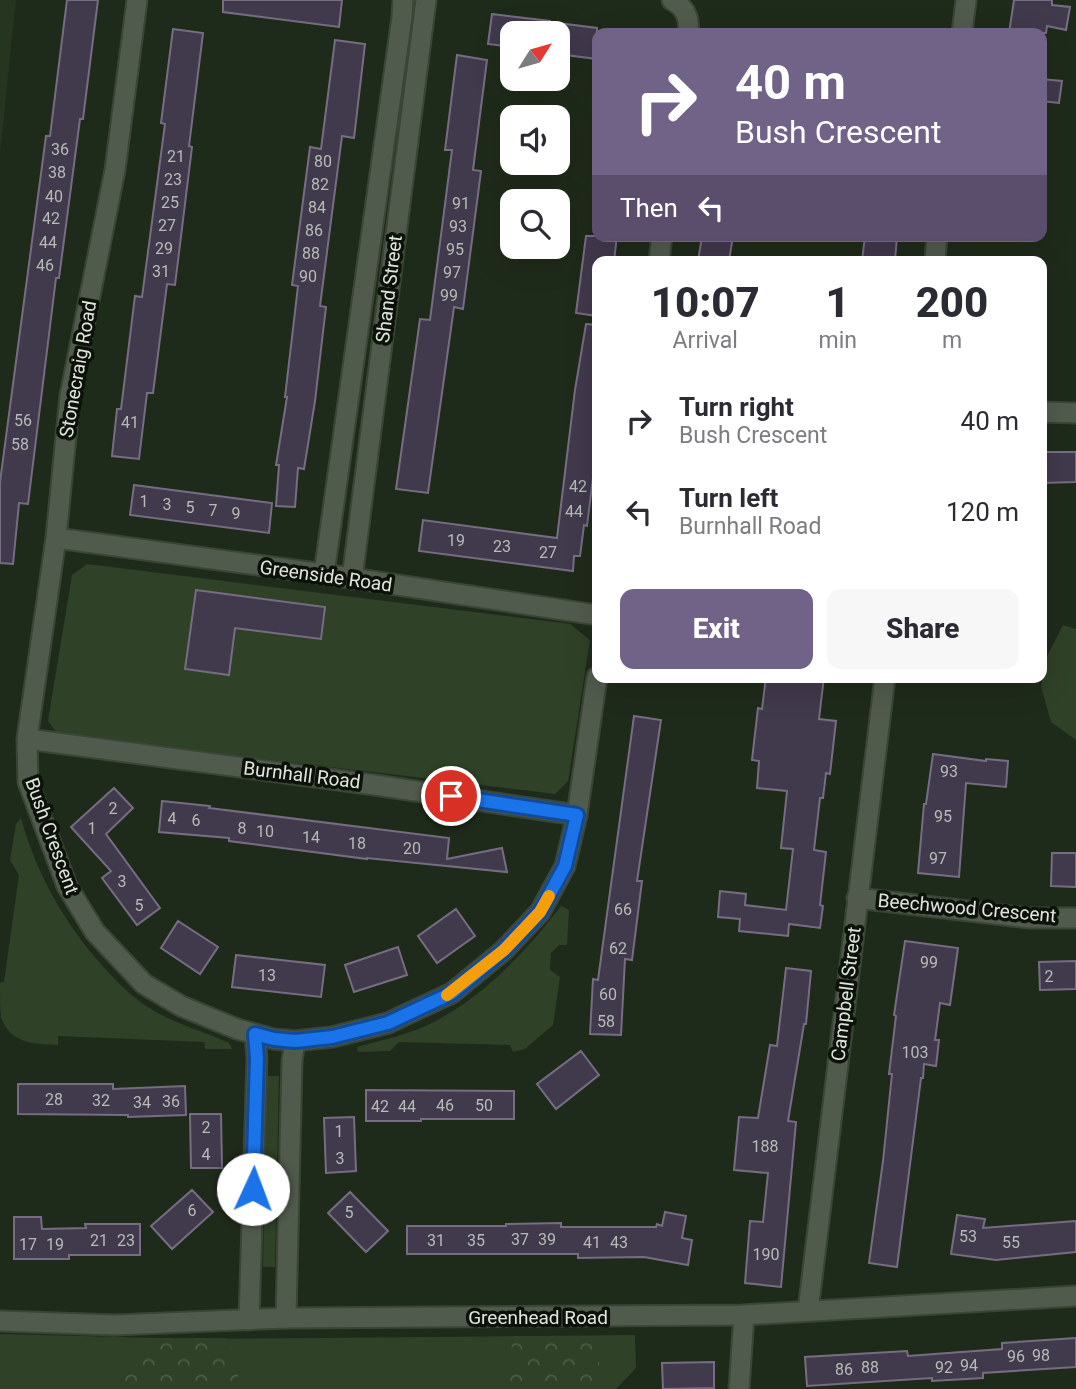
<!DOCTYPE html>
<html lang="en">
<head>
<meta charset="utf-8">
<style>
	:root { --surface:#fff; --page:#f7f7f7; --text:#2b2b33; --muted:#7c7c81; --accent:#716288 }
	body { margin:0; font-family:Roboto,sans-serif; background:var(--page); color:var(--text); height:100vh; display:flex; flex-direction:column; font-size:26px; white-space:nowrap }
	* { box-sizing:border-box; margin:0 }
	p { font-size:23px; color:var(--muted) }
	.icon { flex:none; width:38px; height:38px; fill:none; stroke:currentColor; stroke-width:2; stroke-linecap:round; stroke-linejoin:round }
	.map { position:relative; flex:1; overflow:hidden }
	.drawer { position:absolute; left:592px; top:256px; width:455px; height:427px; display:flex; flex-direction:column; background:var(--surface); border-radius:14px; box-shadow:0 7px 28px #0002 }
	.drawer>* { flex:none }
	.banner { position:absolute; left:592px; top:28px; width:455px; height:214px; border-radius:14px; box-shadow:0 7px 28px #0002; background:#716288; color:#fff; overflow:hidden }
	.needle { width:46px; rotate:53deg }
	.buttons { position:absolute; left:500px; top:21px; display:grid; gap:14px }
	.buttons a { display:grid; place-items:center; width:70px; height:70px; border-radius:14px; background:var(--surface); box-shadow:0 7px 28px #0002; font-size:35px }
	.pin { position:absolute; display:grid; place-items:center; width:60px; height:60px; color:#fff; margin:-30px; border:4px solid #fff; border-radius:50%; box-shadow:0 2px 7px #0007 }
	.me { position:absolute; width:77px; margin:-38px; rotate:2deg; stroke-linejoin:round; filter:drop-shadow(0 0 5px #0008) }
	.turn { display:flex; align-items:center; gap:24px; height:147px; padding:0 28px; font-size:32px }
	.turn .icon { width:91px; height:91px; stroke-width:2.5 }
	.turn b { display:block; font-size:49px; line-height:60px }
	.then { display:flex; align-items:center; height:66px; padding:0 28px; background:#0003; gap:14px; font-size:26px }
	.eta { display:flex; justify-content:space-evenly; align-items:center; height:119px; text-align:center }
	.eta b { font-size:42px; font-weight:800; line-height:49px }
	.button { display:flex; gap:14px; margin-top:auto; padding:14px 28px }
	.button a { flex:1; height:80px; border-radius:14px; background:var(--accent); color:#fff; font-size:28px; font-weight:800; line-height:80px; text-align:center }
	.button a+a { background:var(--page); color:var(--text) }
	ul { padding:0; list-style:none }
	li { display:flex; align-items:center; gap:21px; height:91px; padding:0 28px }
	li div { flex:1 }
	li b { display:block; font-size:26px }
	li em { font-style:normal }
	.map>svg:first-child { display:block }
</style>
</head>
<body>
<div class="map">
<svg width="1076" height="1389" viewBox="0 0 1076 1389">
	<defs>
		<pattern id="forest-crowns" width="20" height="18" patternUnits="userSpaceOnUse" patternTransform="scale(1.75)"><rect width="20" height="18" fill="#2f4127"/><path d="M2 6a3 3 0 1 1 6 0M12 15a3 3 0 1 1 6 0" fill="none" stroke="#4d5c46"/></pattern>
	</defs>
	<rect width="100%" height="100%" fill="#1f2b1a"/>
	<path fill="#25351f" d="M0 0H16L0 153Z"/>
	<path fill="#2f4127" d="M87 564 570 624 590 640 568 781 555 794 58 734 48 721 72 575Z
		M1063 625 1076 629V740L1051 722 1041 687 1046 658Z
		M21 818C37 877 69 931 110 974 122 987 136 1000 151 1009 175 1024 203 1031 229 1043L232 1049H205L204 1042 58 1036V1045C35 1044 10 1044 1 1017 0 1007 0 993 0 983L4 982 19 875 10 860 16 824Z
		M561 906 569 910 567 945H559L551 953 550 970 560 977 553 1025 525 1049 513 1052 510 1045 399 1042 390 1051 358 1052 357 1047C383 1040 410 1034 434 1022 487 994 525 952 561 906Z
		M267 1076H279L275 1267H263Z
		M0 1334 202 1339 635 1335 636 1368 616 1389H0Z"/>
	<path fill="url(#forest-crowns)" d="M513 1336H594L600 1367 607 1389H507Z
		M145 1338H226L238 1365V1389H101L106 1378 131 1365Z"/>
	<path fill="#41394c" stroke="#766d82" stroke-width="2" d="M67 0H98L83 119H80L59 278H56L28 504 19 503 13 564 0 563V482L46 136H50Z
		M223 0H342L339 27 223 12Z
		M1014 0H1052V5L1070 7 1066 30 1047 26 1046 33H1009Z
		M492 14 550 21 549 33H513V47L488 44Z
		M558 23 597 28V59L558 54Z
		M173 29 203 33 189 146 192 147 175 285 167 284 153 393H147L139 459 112 456 117 409H121L135 296 142 297 165 124 161 123Z
		M335 40 365 44 354 138 342 136 320 306 326 307 323 332 315 401 304 469 298 468 295 507 276 506 279 465H276L287 397H285L298 286 292 285 310 147 321 149Z
		M457 55 487 60 473 170 481 171 463 309 454 307 428 493 396 489 420 319 430 320 452 150H445Z
		M1041 79 1062 81 1059 103 1041 101Z
		M586 236H617L614 261H597V316L576 313Z
		M702 236H733L729 261H698Z
		M865 236H897L895 261H862Z
		M586 324 597 325V446L587 526 584 525 580 556H574L573 571 419 551 423 520 557 538 575 390Z
		M1041 452H1076V482L1041 483Z
		M134 485 272 503 269 533 130 515Z
		M196 590 325 607 321 639 235 628 229 675 185 669Z
		M766 677H824L819 719 836 721 830 774 826 773 823 798H820L814 850 826 852 820 905 823 906 820 928 789 924 788 936 739 931 740 919 718 917 720 891 746 894 745 905 786 910 793 849 781 848 787 791 757 788 759 761 752 760 758 708 762 709Z
		M634 716 661 720 637 881H642L632 960 625 959 621 1035 590 1034 593 979 598 980Z
		M933 754 986 761V759L1008 761 1006 787 966 783 959 877 918 873 924 804H926Z
		M114 788 133 808 106 834 160 908 137 925 102 878 111 871 71 827Z
		M162 801 210 806 209 808 449 838 447 859 502 848 507 872 367 858V859L229 841V838L159 832Z
		M1052 853H1076V887L1051 886Z
		M456 909 475 936 437 963 418 936Z
		M178 921 218 947 200 974 161 948Z
		M905 941 958 948 950 1005 940 1003 935 1040H939L936 1066 924 1064 923 1078H921L897 1267 869 1263 883 1161 892 1074H889L896 1016 894 1015Z
		M398 947 407 975 354 992 345 965Z
		M236 955 325 965 321 997 232 987Z
		M1076 961V989L1040 990 1039 962Z
		M786 968 811 971 806 1024H804L788 1121 796 1122 781 1287 745 1283 750 1221 763 1222 768 1173 734 1170 739 1117 758 1118 770 1045 777 1046Z
		M581 1051 599 1075 556 1109 537 1084Z
		M18 1084H113V1089L185 1086 186 1115 128 1117V1115L18 1114Z
		M366 1090 514 1091V1119H421V1121H366Z
		M190 1114H221L222 1168H191Z
		M354 1117 356 1171 326 1173 324 1118Z
		M192 1190 213 1212 172 1249 151 1226Z
		M350 1192 388 1231 366 1252 328 1213Z
		M665 1212 686 1216 682 1238 692 1240 688 1265 644 1257 578 1258V1254H407V1226H506V1224L561 1223V1227H656L657 1224 662 1226Z
		M957 1215 985 1219 983 1228 1076 1221V1252L996 1260 951 1254Z
		M14 1217H41L42 1229 86 1228 85 1224H140V1255H69V1259H14Z
		M1076 1338V1367L983 1373V1378L932 1381V1378L807 1386 805 1357 907 1351 908 1356 1002 1349V1343Z
		M714 1362V1388L663 1389 662 1363Z"/>
	<g fill="none" stroke-linecap="round" stroke-linejoin="round">
		<g stroke="#3a4535" stroke-width="23">
			<path id="minor" d="M137 0 115 170 70 396 56 538 27 739 28 782 67 886 95 932 144 984 181 1006 237 1029 274 1039 295 1041 332 1037 388 1023 452 993 504 950 540 912 565 866 577 815 597 677
				M672 0C686 8 690 18 688 33
				M659 261 662 236
				M1041 412 1076 413
				M56 538 324 574 597 615
				M324 574 402 17 403 0
				M352 579 426 0
				M27 739 375 785 577 815
				M857 898 1029 918H1076
				M286 1318 292 1061 295 1041
				M249 1320 257 1058 255 1034
				M739 1389 744 1315"/>
		</g>
		<g stroke="#3a4535" stroke-width="23">
			<path id="tertiary" d="M962 33 966 0
				M935 261 937 236
				M808 1311 885 677
				M0 1321 115 1325 286 1318 744 1315 1076 1296"/>
		</g>
		<use href="#minor" stroke="#515b4d" stroke-width="19"/>
		<use href="#tertiary" stroke="#515b4d" stroke-width="19"/>
	</g>
	<g fill="none" stroke-linecap="round" stroke-linejoin="round">
		<g stroke="#114b97" stroke-width="18">
			<path id="route" d="M253 1189 257 1058 255 1034 274 1039 295 1041 332 1037 388 1023 452 993 504 950 540 912 565 866 577 815 451 796"/>
		</g>
		<use href="#route" stroke="#1a73e8" stroke-width="12"/>
		<path stroke="#f59e0b" stroke-width="12" d="M447 995 504 950 540 912 549 896"/>
	</g>
	<g text-anchor="middle" dominant-baseline="central" stroke-width="7" stroke-linejoin="round" paint-order="stroke">
		<g font-size="16" fill="#b7bbb7">
			<text x="60" y="149">36</text>
			<text x="176" y="156">21</text>
			<text x="323" y="161">80</text>
			<text x="57" y="172">38</text>
			<text x="173" y="179">23</text>
			<text x="320" y="184">82</text>
			<text x="54" y="196">40</text>
			<text x="170" y="202">25</text>
			<text x="461" y="203">91</text>
			<text x="317" y="207">84</text>
			<text x="51" y="218">42</text>
			<text x="167" y="225">27</text>
			<text x="458" y="226">93</text>
			<text x="314" y="230">86</text>
			<text x="48" y="242">44</text>
			<text x="164" y="248">29</text>
			<text x="455" y="249">95</text>
			<text x="311" y="253">88</text>
			<text x="45" y="265">46</text>
			<text x="161" y="271">31</text>
			<text x="452" y="272">97</text>
			<text x="308" y="276">90</text>
			<text x="449" y="295">99</text>
			<text x="23" y="420">56</text>
			<text x="130" y="422">41</text>
			<text x="20" y="444">58</text>
			<text x="578" y="486">42</text>
			<text x="144" y="501">1</text>
			<text x="167" y="504">3</text>
			<text x="190" y="507">5</text>
			<text x="213" y="510">7</text>
			<text x="574" y="511">44</text>
			<text x="236" y="513">9</text>
			<text x="456" y="540">19</text>
			<text x="502" y="546">23</text>
			<text x="548" y="552">27</text>
			<text x="949" y="771">93</text>
			<text x="113" y="808">2</text>
			<text x="943" y="816">95</text>
			<text x="172" y="818">4</text>
			<text x="196" y="820">6</text>
			<text x="92" y="828">1</text>
			<text x="242" y="828">8</text>
			<text x="265" y="831">10</text>
			<text x="311" y="837">14</text>
			<text x="357" y="843">18</text>
			<text x="412" y="848">20</text>
			<text x="938" y="858">97</text>
			<text x="122" y="881">3</text>
			<text x="139" y="905">5</text>
			<text x="623" y="909">66</text>
			<text x="618" y="948">62</text>
			<text x="929" y="962">99</text>
			<text x="267" y="975">13</text>
			<text x="1049" y="976">2</text>
			<text x="608" y="994">60</text>
			<text x="606" y="1021">58</text>
			<text x="915" y="1052">103</text>
			<text x="54" y="1099">28</text>
			<text x="101" y="1100">32</text>
			<text x="171" y="1101">36</text>
			<text x="142" y="1102">34</text>
			<text x="445" y="1105">46</text>
			<text x="484" y="1105">50</text>
			<text x="380" y="1106">42</text>
			<text x="407" y="1106">44</text>
			<text x="206" y="1127">2</text>
			<text x="339" y="1131">1</text>
			<text x="765" y="1146">188</text>
			<text x="206" y="1154">4</text>
			<text x="340" y="1158">3</text>
			<text x="192" y="1210">6</text>
			<text x="349" y="1212">5</text>
			<text x="968" y="1236">53</text>
			<text x="520" y="1239">37</text>
			<text x="547" y="1239">39</text>
			<text x="99" y="1240">21</text>
			<text x="126" y="1240">23</text>
			<text x="436" y="1240">31</text>
			<text x="476" y="1240">35</text>
			<text x="592" y="1242">41</text>
			<text x="619" y="1242">43</text>
			<text x="1011" y="1242">55</text>
			<text x="28" y="1244">17</text>
			<text x="55" y="1244">19</text>
			<text x="766" y="1254">190</text>
			<text x="1041" y="1355">98</text>
			<text x="1016" y="1356">96</text>
			<text x="969" y="1365">94</text>
			<text x="870" y="1367">88</text>
			<text x="944" y="1367">92</text>
			<text x="844" y="1369">86</text>
		</g>
		<g font-size="19" fill="#dee6db" stroke="#0c120a">
			<text transform="translate(389 289) rotate(-83)">Shand Street</text>
			<text transform="translate(78 369) rotate(-80)">Stonecraig Road</text>
			<text transform="translate(326 576) rotate(8)">Greenside Road</text>
			<text transform="translate(302 775) rotate(7)">Burnhall Road</text>
			<text transform="translate(52 836) rotate(70)">Bush Crescent</text>
			<text transform="translate(967 908) rotate(5)">Beechwood Crescent</text>
			<text transform="translate(846 994) rotate(-83)">Campbell Street</text>
			<text x="538" y="1317">Greenhead Road</text>
		</g>
	</g>
</svg>
<div class="buttons">
<a><svg class="needle" viewBox="-14 -14 28 28"><path d="M0-13l5 13h-10z" fill="#e53935"/><path d="M0 13l5-13h-10z" fill="#7c7c81"/></svg></a>
<a><svg class="icon" aria-label="sound" viewBox="0 0 24 24"><path d="M4 9h4l5-4v14l-5-4H4zM17 9q2 3 0 6"/></svg></a>
<a><svg class="icon" aria-label="search" viewBox="0 0 24 24"><circle cx="10" cy="10" r="6"/><path d="M15 15l6 6"/></svg></a>
</div>
<div class="pin" style="left:451px;top:796px;background:#d93025"><svg class="icon" aria-label="arrive" viewBox="0 0 24 24"><path d="M6 21V4h12l-3 4 3 4H6"/></svg></div>
<svg class="me" style="left:253px;top:1189px" viewBox="-20 -20 40 40"><circle r="19" fill="#fff"/><path d="M0-13L10 11 0 6-10 11z" fill="#1a73e8"/></svg>
<div class="banner">
<div class="turn"><svg class="icon" aria-label="right" viewBox="0 0 24 24"><path d="M7 20v-9h11M14 6l5 5-5 5"/></svg><div><b>40 m</b>Bush Crescent</div></div>
<div class="then">Then<svg class="icon" aria-label="left" viewBox="0 0 24 24"><path d="M17 20v-9H6M10 6l-5 5 5 5"/></svg></div>
</div>
<section class="drawer">
<div class="eta">
<div><b>10:07</b><p>Arrival</p></div>
<div><b>1</b><p>min</p></div>
<div><b>200</b><p>m</p></div>
</div>
<ul>
<li><svg class="icon" aria-label="right" viewBox="0 0 24 24"><path d="M7 20v-9h11M14 6l5 5-5 5"/></svg><div><b>Turn right</b><p>Bush Crescent</p></div><em>40 m</em></li>
<li><svg class="icon" aria-label="left" viewBox="0 0 24 24"><path d="M17 20v-9H6M10 6l-5 5 5 5"/></svg><div><b>Turn left</b><p>Burnhall Road</p></div><em>120 m</em></li>
</ul>
<div class="button"><a>Exit</a><a>Share</a></div>
</section>
</div>
</body>
</html>
